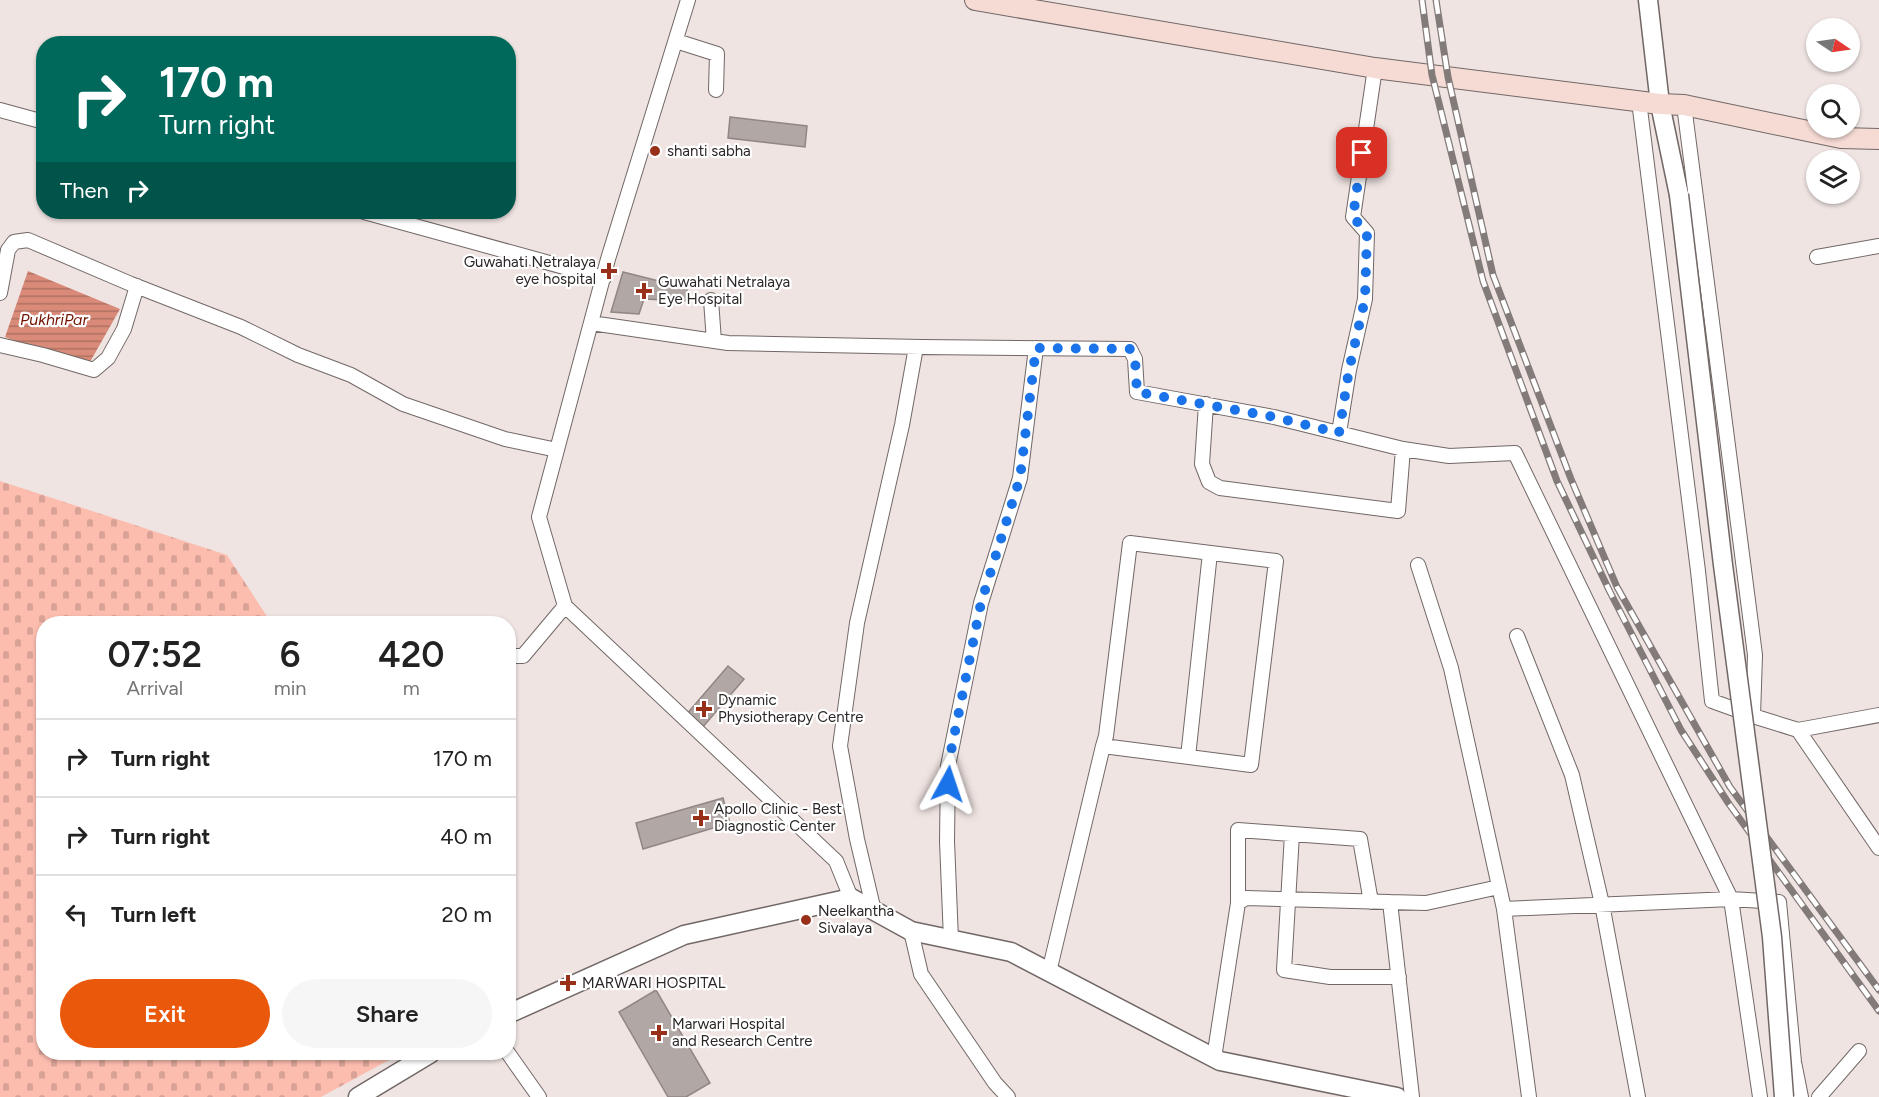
<!DOCTYPE html>
<html lang="en">
<head>
<meta charset="utf-8">
<style>
	:root { --surface:#fff; --page:#f6f6f6; --text:#222; --muted:#767676; --line:#e0e0e0; --accent:#ea580c }
	body { margin:0; font-family:Figtree,sans-serif; background:var(--page); color:var(--text); height:100vh; display:flex; flex-direction:column; font-size:22px; white-space:nowrap }
	* { box-sizing:border-box; margin:0 }
	p { font-size:20px; color:var(--muted) }
	.icon { flex:none; width:33px; height:33px; fill:none; stroke:currentColor; stroke-width:2; stroke-linecap:round; stroke-linejoin:round }
	.map { position:relative; flex:1; overflow:hidden }
	.side { position:absolute; left:36px; top:616px; width:480px; height:444px; display:flex; flex-direction:column; background:var(--surface); border-radius:24px; box-shadow:0 2px 4px #0004 }
	.side>* { flex:none }
	.hud { position:absolute; left:36px; top:36px; width:480px; height:183px; border-radius:24px; box-shadow:0 2px 4px #0004; background:#00695c; color:#fff; overflow:hidden }
	.needle { width:39px; rotate:103deg }
	.fabs { position:absolute; left:1806px; top:18px; display:grid; gap:12px }
	.fabs a { display:grid; place-items:center; width:54px; height:54px; border-radius:50%; background:var(--surface); box-shadow:0 2px 4px #0004; font-size:30px }
	.pin { position:absolute; display:grid; place-items:center; width:51px; height:51px; color:#fff; margin:-26px; border-radius:12px; box-shadow:0 3px 9px #0006 }
	.me { position:absolute; width:66px; margin:-33px; rotate:5deg; stroke-linejoin:round; filter:drop-shadow(0 0 4px #0008) }
	.turn { display:flex; align-items:center; gap:21px; height:126px; padding:0 24px; font-size:27px }
	.turn .icon { width:78px; height:78px; stroke-width:2.5 }
	.turn b { display:block; font-size:42px; line-height:51px }
	.then { display:flex; align-items:center; height:57px; padding:0 24px; background:#0003; gap:12px; font-size:22px }
	.eta { display:flex; justify-content:space-evenly; align-items:center; height:102px; text-align:center }
	.eta b { font-size:36px; font-weight:600; line-height:42px }
	.action { display:flex; gap:12px; margin-top:auto; padding:12px 24px }
	.action a { flex:1; height:69px; border-radius:36px; background:var(--accent); color:#fff; font-size:24px; font-weight:600; line-height:69px; text-align:center }
	.action a+a { background:var(--page); color:var(--text) }
	ul { padding:0; list-style:none }
	li { display:flex; align-items:center; gap:18px; height:78px; padding:0 24px; border-top:2px solid var(--line) }
	li div { flex:1 }
	li b { display:block; font-size:22px }
	li em { font-style:normal }
	.map>svg:first-child { display:block }
</style>
</head>
<body>
<div class="map">
<svg width="1879" height="1097" viewBox="0 0 1879 1097">
	<defs>
		<pattern id="cemetery-stones" width="16" height="16" patternUnits="userSpaceOnUse" patternTransform="scale(1.5)"><rect width="16" height="16" fill="#fcbdaf"/><path d="M2 7V4a2 2 0 0 1 4 0v3zM10 15v-3a2 2 0 0 1 4 0v3z" fill="#d8a296"/></pattern>
		<pattern id="water-rules" width="6" height="5" patternUnits="userSpaceOnUse" patternTransform="scale(1.5)"><rect width="6" height="5" fill="#d98a78"/><path d="M0 2.5h6" fill="none" stroke="#b07162"/></pattern>
	</defs>
	<rect width="100%" height="100%" fill="#efe4e2"/>
	<path fill="url(#cemetery-stones)" d="M0 481 227 555 272 624H44V1053H402L321 1097H0Z"/>
	<path fill="url(#water-rules)" d="M28 271 120 309 86 369 5 337Z"/>
	<path fill="#b1a7a4" stroke="#908684" stroke-width="1.5" d="M730 117 807 126 805 147 728 138Z
		M623 272 687 288 686 301 644 299 639 314 611 312Z
		M728 666 744 679 702 728 686 715Z
		M723 798 730 823 643 849 636 823Z
		M656 990 710 1083 686 1097H668L619 1012Z"/>
	<g fill="none" stroke-linecap="round" stroke-linejoin="round">
		<g stroke="#716866" stroke-width="16">
			<path id="minor" d="M688 0 608 259 539 517 565 606 836 861 851 898
				M676 41 717 54 716 90
				M1639 101 1698 571 1712 701 1748 714
				M1684 105 1755 655 1753 716 1798 730 1879 848
				M0 110 44 122
				M364 212 604 278
				M1817 257 1879 246
				M0 293 8 250 14 242 28 240 131 284 241 327 298 355 351 375 403 404 505 439 557 450
				M711 300 714 341
				M591 323 728 343 922 347 1130 349 1135 359 1137 392 1274 417 1403 449 1449 456 1515 453 1731 899 1504 909
				M0 345 43 355 94 370 108 358 124 329 137 286
				M1206 404 1202 464 1209 482 1220 488 1398 511 1403 449
				M1339 433 1349 370 1365 299 1367 233 1353 217 1375 68
				M1418 565 1451 668 1504 909 1529 1097
				M1517 636 1572 775 1602 904 1638 1097
				M508 656H523L565 606
				M1798 730 1879 715
				M1188 757 1210 553
				M1292 834 1284 970 1330 977H1399
				M1390 902 1412 1097
				M1238 903V830L1360 839 1371 902
				M874 911 857 839 840 746 857 623 902 425 916 347
				M911 931 921 974 995 1083 1008 1097
				M951 940 947 841 948 766 981 603 1020 478 1036 348
				M1049 972 1103 746 1106 736 1130 543 1276 561 1251 765 1103 746
				M508 1053 539 1097
				M1214 1058 1238 903 1246 898 1426 903 1499 887
				M1760 1097 1731 899 1779 902 1794 1062 1801 1097
				M1819 1097 1859 1051"/>
		</g>
		<g stroke="#716866" stroke-width="21">
			<path id="tertiary" d="M1648 0 1660 104 1679 195
				M508 1014 684 935 851 898 911 931 1011 952 1220 1061 1397 1097
				M358 1097 431 1053"/>
		</g>
		<g stroke="#716866" stroke-width="22">
			<path id="secondary" d="M975 0 1375 68 1660 104 1684 105 1841 138 1879 139"/>
		</g>
		<use href="#minor" stroke="#fff" stroke-width="14"/>
		<use href="#tertiary" stroke="#fff" stroke-width="18"/>
		<use href="#secondary" stroke="#f6dad4" stroke-width="20"/>
		<g stroke="#827b79" stroke-width="7">
			<path id="rail" d="M1422 0 1432 75 1483 281 1557 481 1610 592 1681 730 1729 804 1879 1011
				M1436 0 1448 77 1493 275 1571 479 1617 587 1730 787 1879 990"/>
		</g>
		<use href="#rail" stroke="#fff" stroke-width="4.5" stroke-dasharray="14" stroke-linecap="butt"/>
		<g stroke="#716866" stroke-width="21" stroke-linecap="butt">
			<path id="tertiary-bridge" d="M1679 195 1723 565 1772 937 1784 1097"/>
		</g>
		<use href="#tertiary-bridge" stroke="#fff" stroke-width="18"/>
	</g>
	<g fill="none" stroke-linecap="round" stroke-linejoin="round">
		<path stroke="#1a73e8" stroke-width="10" stroke-dasharray="0 18" d="M948 784V766L981 603 1020 478 1036 348 1130 349 1135 359 1137 392 1274 417 1339 433 1349 370 1365 299 1367 233 1353 217 1362 153"/>
	</g>
	<g fill="#982f19" stroke="#fff" stroke-width="2">
		<circle cx="655" cy="151" r="6"/>
		<path d="M606 262h6v6h6v6h-6v6h-6v-6h-6v-6h6z"/>
		<path d="M641 282h6v6h6v6h-6v6h-6v-6h-6v-6h6z"/>
		<path d="M701 700h6v6h6v6h-6v6h-6v-6h-6v-6h6z"/>
		<path d="M698 809h6v6h6v6h-6v6h-6v-6h-6v-6h6z"/>
		<circle cx="806" cy="920" r="6"/>
		<path d="M565 974h6v6h6v6h-6v6h-6v-6h-6v-6h6z"/>
		<path d="M656 1024h6v6h6v6h-6v6h-6v-6h-6v-6h6z"/>
	</g>
	<g text-anchor="middle" dominant-baseline="central" stroke-width="4.5" stroke-linejoin="round" paint-order="stroke">
		<g font-size="15" fill="#2b2726" stroke="#fff" text-anchor="start">
			<text x="667" y="151">shanti sabha</text>
			<text x="596" y="262" text-anchor="end">Guwahati Netralaya<tspan x="596" dy="17">eye hospital</tspan></text>
			<text x="658" y="282">Guwahati Netralaya<tspan x="658" dy="17">Eye Hospital</tspan></text>
			<text x="718" y="700">Dynamic<tspan x="718" dy="17">Physiotherapy Centre</tspan></text>
			<text x="714" y="809">Apollo Clinic - Best<tspan x="714" dy="17">Diagnostic Center</tspan></text>
			<text x="818" y="911">Neelkantha<tspan x="818" dy="17">Sivalaya</tspan></text>
			<text x="582" y="983">MARWARI HOSPITAL</text>
			<text x="672" y="1024">Marwari Hospital<tspan x="672" dy="17">and Research Centre</tspan></text>
		</g>
		<g font-size="16" font-style="italic" fill="#711300" stroke="#fff">
			<text x="54" y="319">PukhriPar</text>
		</g>
	</g>
</svg>
<div class="fabs">
<a><svg class="needle" viewBox="-14 -14 28 28"><path d="M0-13l5 13h-10z" fill="#e53935"/><path d="M0 13l5-13h-10z" fill="#767676"/></svg></a>
<a><svg class="icon" aria-label="search" viewBox="0 0 24 24"><circle cx="10" cy="10" r="6"/><path d="M15 15l6 6"/></svg></a>
<a><svg class="icon" aria-label="layers" viewBox="0 0 24 24"><path d="M12 4l9 5-9 5-9-5zM3 14l9 5 9-5"/></svg></a>
</div>
<div class="pin" style="left:1362px;top:153px;background:#d93025"><svg class="icon" aria-label="arrive" viewBox="0 0 24 24"><path d="M6 21V4h12l-3 4 3 4H6"/></svg></div>
<svg class="me" style="left:948px;top:784px" viewBox="-20 -20 40 40"><path d="M0-17L14 15 0 8-14 15z" fill="#1a73e8" stroke="#fff" stroke-width="4"/></svg>
<div class="hud">
<div class="turn"><svg class="icon" aria-label="right" viewBox="0 0 24 24"><path d="M7 20v-9h11M14 6l5 5-5 5"/></svg><div><b>170 m</b>Turn right</div></div>
<div class="then">Then<svg class="icon" aria-label="right" viewBox="0 0 24 24"><path d="M7 20v-9h11M14 6l5 5-5 5"/></svg></div>
</div>
<section class="side">
<div class="eta">
<div><b>07:52</b><p>Arrival</p></div>
<div><b>6</b><p>min</p></div>
<div><b>420</b><p>m</p></div>
</div>
<ul>
<li><svg class="icon" aria-label="right" viewBox="0 0 24 24"><path d="M7 20v-9h11M14 6l5 5-5 5"/></svg><div><b>Turn right</b></div><em>170 m</em></li>
<li><svg class="icon" aria-label="right" viewBox="0 0 24 24"><path d="M7 20v-9h11M14 6l5 5-5 5"/></svg><div><b>Turn right</b></div><em>40 m</em></li>
<li><svg class="icon" aria-label="left" viewBox="0 0 24 24"><path d="M17 20v-9H6M10 6l-5 5 5 5"/></svg><div><b>Turn left</b></div><em>20 m</em></li>
</ul>
<div class="action"><a>Exit</a><a>Share</a></div>
</section>
</div>
</body>
</html>
